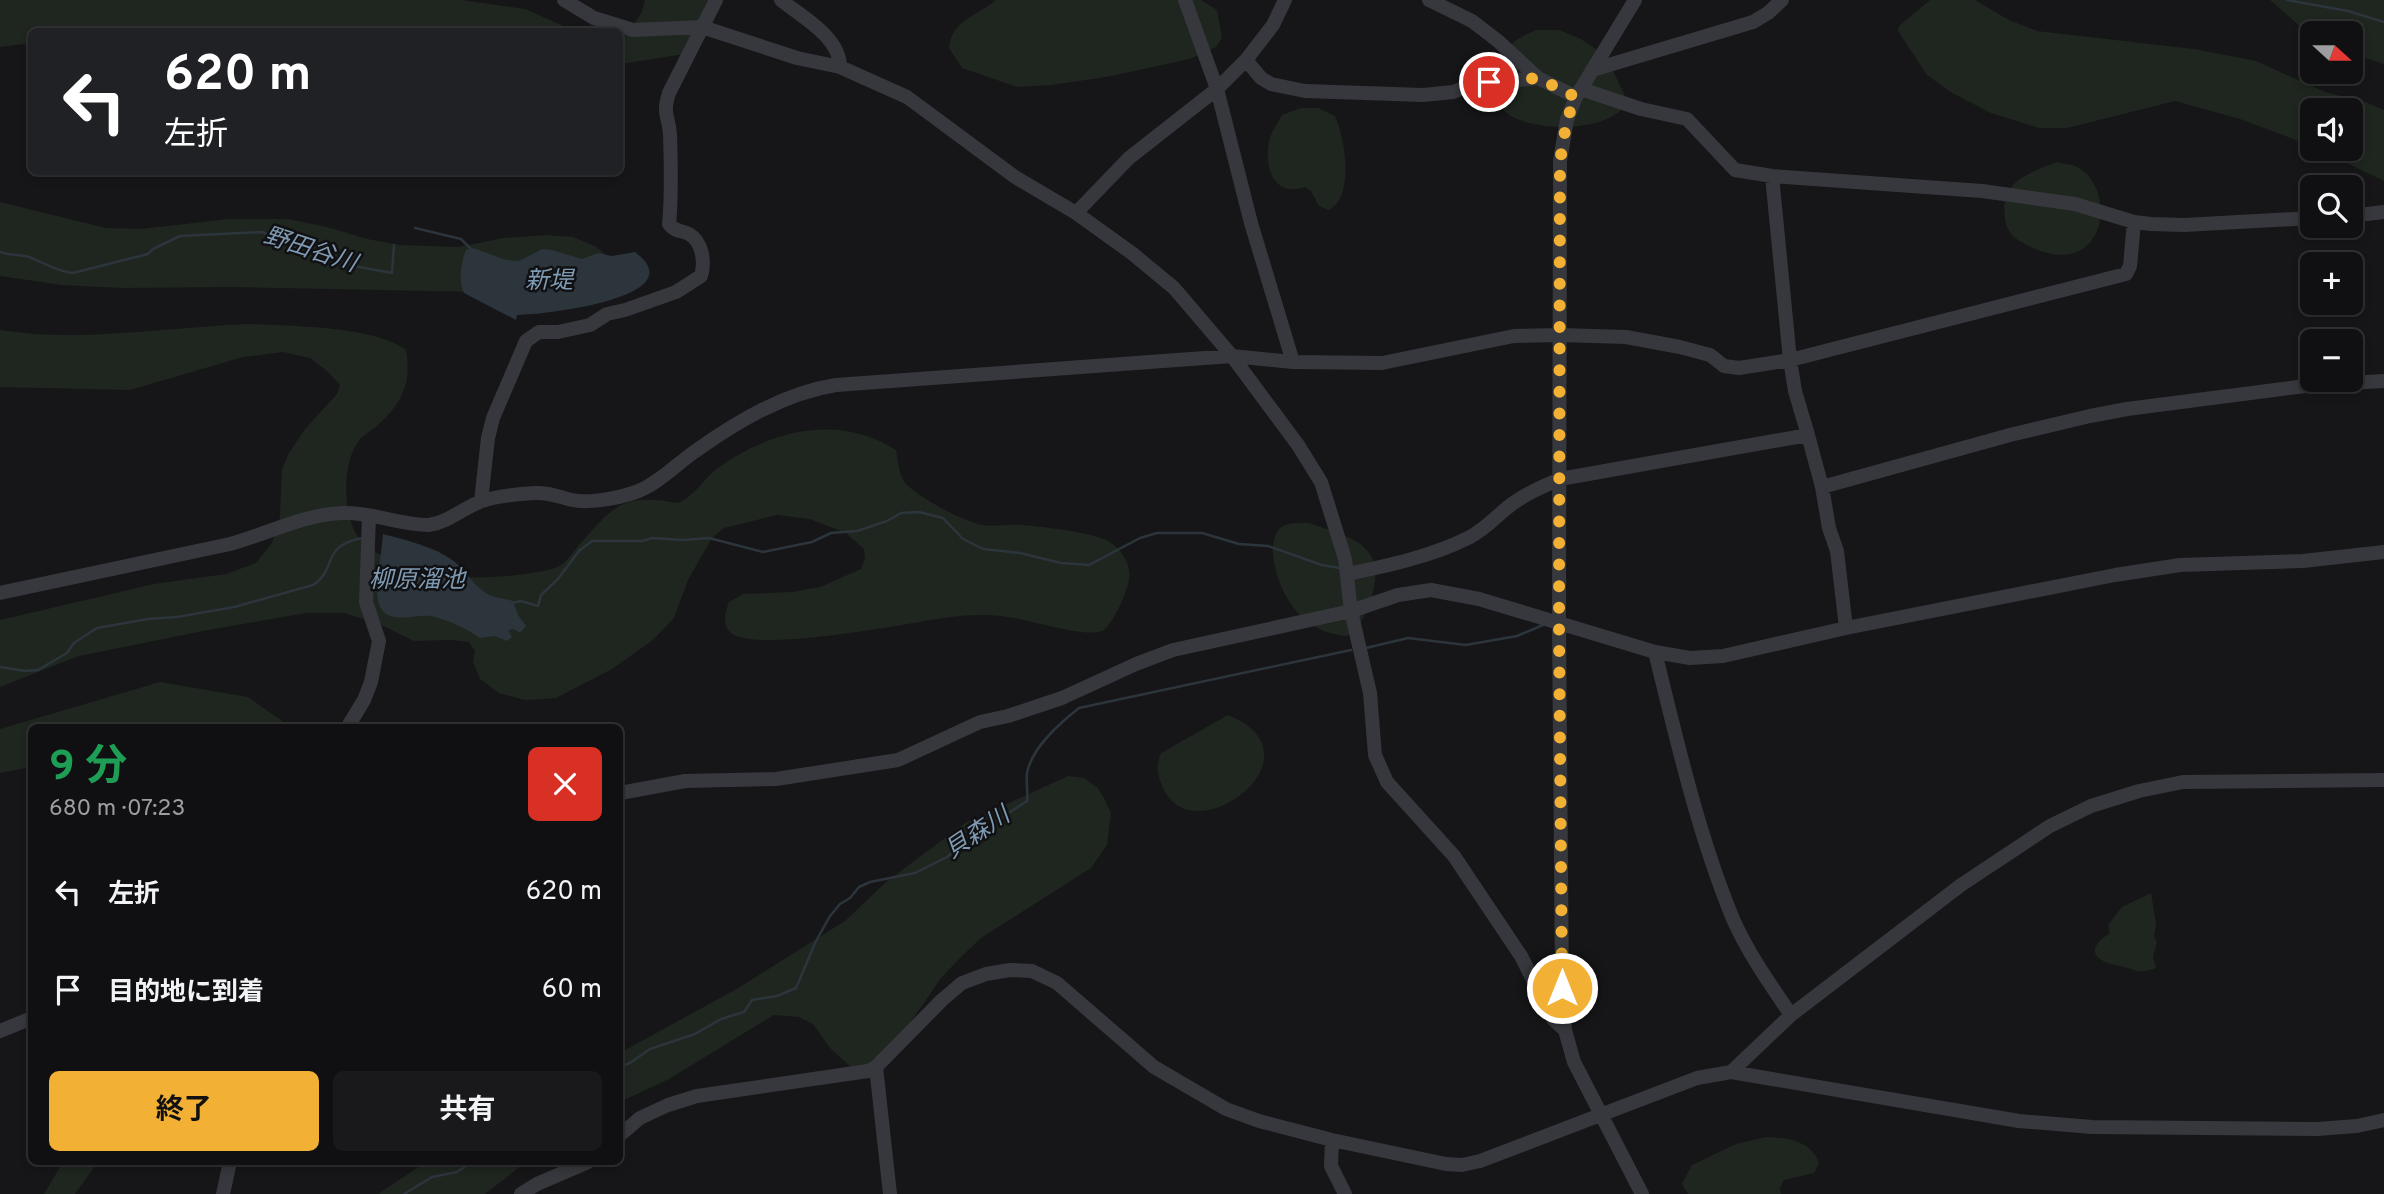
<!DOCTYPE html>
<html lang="ja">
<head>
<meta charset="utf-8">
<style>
	:root { --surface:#101012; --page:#19191b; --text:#f1f3f6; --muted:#9c9d9f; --line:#303032; --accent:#f2b134 }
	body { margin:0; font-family:Overpass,"Noto Sans JP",sans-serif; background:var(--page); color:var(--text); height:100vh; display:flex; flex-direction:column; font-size:26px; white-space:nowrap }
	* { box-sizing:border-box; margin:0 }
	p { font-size:23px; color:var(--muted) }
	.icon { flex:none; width:38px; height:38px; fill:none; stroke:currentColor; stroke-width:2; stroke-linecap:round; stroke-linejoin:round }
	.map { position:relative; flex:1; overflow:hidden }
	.side { position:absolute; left:28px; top:724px; width:595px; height:441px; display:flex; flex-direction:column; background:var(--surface); border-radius:10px; box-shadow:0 4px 10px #0003,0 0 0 2px var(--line) }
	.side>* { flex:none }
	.top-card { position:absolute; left:28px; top:28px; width:595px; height:147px; border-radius:10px; box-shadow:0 4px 10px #0003,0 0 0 2px var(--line); background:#202124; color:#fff; overflow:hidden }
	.needle { width:46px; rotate:111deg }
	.controls { position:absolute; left:2300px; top:21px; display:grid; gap:14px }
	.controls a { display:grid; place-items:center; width:63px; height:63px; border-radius:10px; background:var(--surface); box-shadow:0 4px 10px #0003,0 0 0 2px var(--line); font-size:35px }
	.pin { position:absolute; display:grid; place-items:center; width:60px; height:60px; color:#fff; margin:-30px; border:4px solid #fff; border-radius:50%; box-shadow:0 2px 7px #0007 }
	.me { position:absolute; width:77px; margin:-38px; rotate:0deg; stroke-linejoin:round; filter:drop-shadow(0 0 5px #0008) }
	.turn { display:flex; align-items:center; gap:24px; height:147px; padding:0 21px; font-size:32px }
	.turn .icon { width:91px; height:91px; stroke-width:2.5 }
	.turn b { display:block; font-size:49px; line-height:60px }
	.round { display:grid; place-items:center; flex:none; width:74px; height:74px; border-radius:10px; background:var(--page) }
	.head { display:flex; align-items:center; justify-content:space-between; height:119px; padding:0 21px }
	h1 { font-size:42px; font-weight:700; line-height:52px; color:#1e9e55 }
	.button { display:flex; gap:14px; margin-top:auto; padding:14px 21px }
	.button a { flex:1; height:80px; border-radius:10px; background:var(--accent); color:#111; font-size:28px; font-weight:700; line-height:80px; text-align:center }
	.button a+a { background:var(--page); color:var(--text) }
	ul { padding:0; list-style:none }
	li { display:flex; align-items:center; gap:21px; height:98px; padding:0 21px }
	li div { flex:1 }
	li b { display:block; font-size:26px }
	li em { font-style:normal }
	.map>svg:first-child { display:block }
</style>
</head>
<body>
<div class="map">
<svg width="2384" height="1194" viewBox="0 0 2384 1194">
	<rect width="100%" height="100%" fill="#161618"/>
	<path fill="#1e261f" d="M0 0H461L525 9 575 31 32 32 31 46 23 44 0 47Z
		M645 0H710L685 54 620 64V45L642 12Z
		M996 0H1201L1217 10 1222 38 1216 47 1190 59 1106 77 1051 85 1017 87 962 68 949 48C952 19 976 17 996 0Z
		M1930 0H1975L2009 20 2037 31 2194 49 2256 61 2325 92 2368 103 2384 110V181L2318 149H2350V110H2312V146L2240 119 2175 101 2067 128H2039L1991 113 1952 93 1927 75 1898 31 1899 26Z
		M2270 0H2384V64L2350 53V33H2312V37Z
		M1536 30H1559L1581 39 1606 56 1628 102C1609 133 1539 132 1511 116 1503 111 1496 103 1490 97 1488 62 1504 43 1536 30Z
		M1301 108H1318L1335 116C1345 138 1355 196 1329 210L1319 206 1311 191 1305 187C1273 198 1264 167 1269 141 1271 132 1278 123 1282 115Z
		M2057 162C2063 164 2072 164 2077 167 2121 189 2105 293 2018 240 2010 235 2006 227 2005 218 1999 182 2028 173 2057 162Z
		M0 202 106 228 141 229 229 219H288L327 227 367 239 400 245 459 247 503 238 545 235 573 237 595 246 611 259 481 292 232 287 122 288 62 285 0 276Z
		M249 324C290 326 375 326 406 350 412 383 402 403 378 425 372 431 362 435 358 442 346 459 345 485 347 504 349 518 353 533 363 542 383 562 420 570 446 576 467 580 544 576 561 565 568 560 574 551 579 545 615 505 621 493 678 503 696 495 703 479 718 468 770 430 839 413 896 450 898 461 899 477 907 485 922 499 962 521 982 525 993 527 1007 524 1019 525 1039 526 1091 532 1108 541 1121 548 1132 565 1129 580 1127 592 1112 627 1102 631 1082 638 1032 620 1008 617 989 614 969 615 950 617 914 622 751 655 730 632 722 624 725 612 729 602L743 594 792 592 820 587 861 569 865 559 864 549 846 533 810 519 777 515 724 528 712 538 688 580 674 618 653 640 612 669 556 698 525 700 499 693 480 679 473 662 475 651 469 642 451 640 414 641 379 624 344 613H306L208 630 79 656 0 687V620L154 584 226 574 256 563 272 543 280 517 282 469 289 453 305 429 337 394 340 385 327 371 310 358 283 352 243 357 130 390 0 387V330C82 343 166 327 249 324Z
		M1308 523C1352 537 1390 545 1370 601 1365 615 1361 628 1347 636 1305 633 1282 602 1274 562 1272 552 1272 540 1278 530 1284 522 1299 523 1308 523Z
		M160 682 248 697 282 721 286 728H32L31 767 0 773V729Z
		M1228 715C1327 755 1195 854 1164 790 1158 777 1155 767 1161 753Z
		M1068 776 1084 778 1098 788 1105 800 1111 813 1107 845 1091 868 981 938 962 956 941 978 908 1026 881 1074 854 1070 830 1048 813 1024 799 1017 774 1015 669 1079 620 1102V1053L738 988 845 921 886 882 965 823Z
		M2151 893 2156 923 2154 937 2157 942 2153 957 2156 968C2137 975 2136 969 2119 966 2093 961 2085 949 2110 933L2108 925 2122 907Z
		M1766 1137C1787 1138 1811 1140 1819 1163L1814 1173 1784 1180 1780 1188 1781 1194H1688L1682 1184 1692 1165 1736 1144Z
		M63 1162H98L75 1194H44Z
		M426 1162H526L485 1194H378Z"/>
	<path fill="#2c353c" d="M473 248 506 260 519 261 542 249 552 250 582 259 598 253 612 256 635 252C697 298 541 315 517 315L516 320 464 293C458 282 461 261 466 250Z
		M383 534C408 541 434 546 455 562 467 572 476 590 492 596 498 598 506 599 513 601L518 615 526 626 520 633 514 629 508 630 512 637 507 641 494 636 480 638C468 629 450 621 435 617 417 611 384 630 378 600 375 586 382 551 383 534Z"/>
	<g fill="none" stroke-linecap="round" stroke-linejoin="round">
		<path stroke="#2c353c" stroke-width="2.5" d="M2287 0 2348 11 2384 22
			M415 228 461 239 471 249
			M0 252C10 256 19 254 29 257 43 262 57 272 73 273L148 254 153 249 180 236 263 232 291 247 308 246 354 266 392 273 394 245
			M512 603 521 601 538 606 541 595 558 579 579 551 592 541H642L652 538 683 540 709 538 763 552 812 542 831 533 857 531 887 521 901 513 919 512 943 518 963 539 983 549 1020 553 1061 563 1089 565 1140 538 1157 533H1202L1239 544 1268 546 1322 565 1340 568
			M1366 648 1408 638 1466 645 1517 636 1543 625
			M0 667 25 671 38 670 67 653 74 643 97 628 148 619 177 617 234 607 313 585C338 569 320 546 362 538
			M620 1067 630 1063 650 1049 695 1034 721 1019 744 1012 752 1000 777 996 796 988 816 941 830 916 840 904 850 898 859 887 870 882 915 873 947 857 964 842 1027 801C1028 792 1026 782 1027 773 1032 747 1060 723 1079 708L1351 650
			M404 1194 432 1177 457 1172 472 1162"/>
		<path stroke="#37383d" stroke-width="14" d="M564 0 594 18 633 30 702 27 797 58 840 67 907 97 1015 177 1076 213 1133 254 1174 288 1232 356 1298 445 1321 482 1345 559 1351 611 1370 693 1375 755 1387 782 1454 856 1521 956 1553 1019 1565 1030
			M781 0C802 17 840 37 840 67
			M1185 0 1217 89 1251 223 1293 362
			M1429 0 1472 21 1498 41 1538 78 1576 97
			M1635 0 1576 97 1567 119 1560 161 1559 623 1562 988 1565 1030 1574 1062 1642 1194
			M1246 60 1261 78 1271 84 1305 91 1423 95 1453 92 1474 84 1538 78
			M1592 70 1753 22 1768 13 1782 0
			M1581 89 1641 109 1687 119 1735 170 1772 176 1982 191 2075 204 2134 222 2151 224 2184 225 2312 218
			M1772 176 1790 360 1795 391 1808 435
			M1076 213 1129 158 1217 89 1246 60 1273 25 1285 0
			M2350 216 2384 212
			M1822 487 1829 528 1837 551 1846 628
			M481 501 488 438 493 418 526 341 539 332H558L590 325 607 314 625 310 676 292 701 276C705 263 703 242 689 234 681 230 675 232 669 224 672 195 671 165 670 135 669 116 662 115 669 93L716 0
			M1347 574C1387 566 1433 556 1470 537 1487 528 1497 515 1512 504 1527 493 1543 486 1560 479L1808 435 1822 487 2010 435 2090 416 2127 409 2313 385 2384 381
			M0 593 230 544C267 534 304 514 343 513 372 512 400 525 429 525 449 522 463 508 482 501 498 496 518 494 535 493 549 492 559 497 572 500 590 504 628 497 645 488 663 479 679 462 697 450 738 421 785 393 836 385L1232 356 1293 362 1382 363 1514 336 1560 335 1626 337 1680 347 1710 355 1724 366 1739 368 1790 360 2126 274 2130 266 2134 222
			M1655 652C1677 741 1698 834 1733 919 1748 953 1770 984 1791 1015
			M347 728 364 700 371 682 379 641 366 602 369 516
			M620 793 685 781 776 779 898 760 980 722 1008 716 1062 698 1136 664 1173 650 1351 611 1398 595 1431 590 1479 599 1655 652 1690 658 1723 656 1846 628 2115 575 2180 565 2303 561 2384 552
			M0 1031 32 1018
			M876 1067 890 1194
			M1731 1072 1791 1015 1961 885 2050 826 2091 806 2139 791 2183 782 2384 780
			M620 1135 640 1118 668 1105 697 1096 868 1071 876 1067 942 1000 962 983 986 974 1010 970 1032 971 1057 983 1154 1067 1226 1109 1259 1121 1332 1140 1446 1164 1462 1165 1480 1161 1697 1078 1731 1072 2019 1121 2092 1127 2317 1129 2357 1126 2384 1120
			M1332 1140 1331 1166 1345 1194
			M223 1194 230 1162
			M521 1194 537 1184 588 1162"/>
	</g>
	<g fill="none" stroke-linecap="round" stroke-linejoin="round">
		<path stroke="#f2b134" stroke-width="12" stroke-dasharray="0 21.6" d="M1489 82 1538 78 1576 97 1567 119 1560 161 1559 624 1562 988"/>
	</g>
	<g text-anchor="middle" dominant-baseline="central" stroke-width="5" stroke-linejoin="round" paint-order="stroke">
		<g font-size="24" font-style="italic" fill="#7f9bb3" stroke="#111113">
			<text transform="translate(310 251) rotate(18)">野田谷川</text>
			<text x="549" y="282">新堤</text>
			<text x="417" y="581">柳原溜池</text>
			<text transform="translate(978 834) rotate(-34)">貝森川</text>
		</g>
	</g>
</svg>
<div class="controls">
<a><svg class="needle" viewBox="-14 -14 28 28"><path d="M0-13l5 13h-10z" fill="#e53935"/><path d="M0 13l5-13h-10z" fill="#9c9d9f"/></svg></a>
<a><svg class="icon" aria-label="sound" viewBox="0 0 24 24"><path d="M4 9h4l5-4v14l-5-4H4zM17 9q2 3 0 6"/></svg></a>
<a><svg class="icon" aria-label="search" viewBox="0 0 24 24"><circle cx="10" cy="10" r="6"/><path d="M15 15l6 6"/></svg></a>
<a>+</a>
<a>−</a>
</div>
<div class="pin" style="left:1489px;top:82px;background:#d93025"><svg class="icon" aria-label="arrive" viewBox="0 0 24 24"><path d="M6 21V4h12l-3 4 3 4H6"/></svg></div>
<svg class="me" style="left:1562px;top:988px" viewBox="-20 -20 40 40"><circle r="17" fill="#f2b134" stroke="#fff" stroke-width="3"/><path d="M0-11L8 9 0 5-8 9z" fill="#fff"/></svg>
<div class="top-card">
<div class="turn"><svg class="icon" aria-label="left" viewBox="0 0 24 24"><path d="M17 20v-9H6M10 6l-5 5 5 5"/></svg><div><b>620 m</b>左折</div></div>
</div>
<section class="side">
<div class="head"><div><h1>9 分</h1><p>680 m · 07:23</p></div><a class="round" style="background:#d93025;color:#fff"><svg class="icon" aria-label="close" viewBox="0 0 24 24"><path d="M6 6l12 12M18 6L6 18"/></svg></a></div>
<ul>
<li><svg class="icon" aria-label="left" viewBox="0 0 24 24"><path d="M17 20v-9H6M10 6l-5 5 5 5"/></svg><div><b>左折</b></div><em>620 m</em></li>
<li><svg class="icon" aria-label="arrive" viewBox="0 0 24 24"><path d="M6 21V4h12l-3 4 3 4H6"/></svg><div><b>目的地に到着</b></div><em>60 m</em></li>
</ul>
<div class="button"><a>終了</a><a>共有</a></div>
</section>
</div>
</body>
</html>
